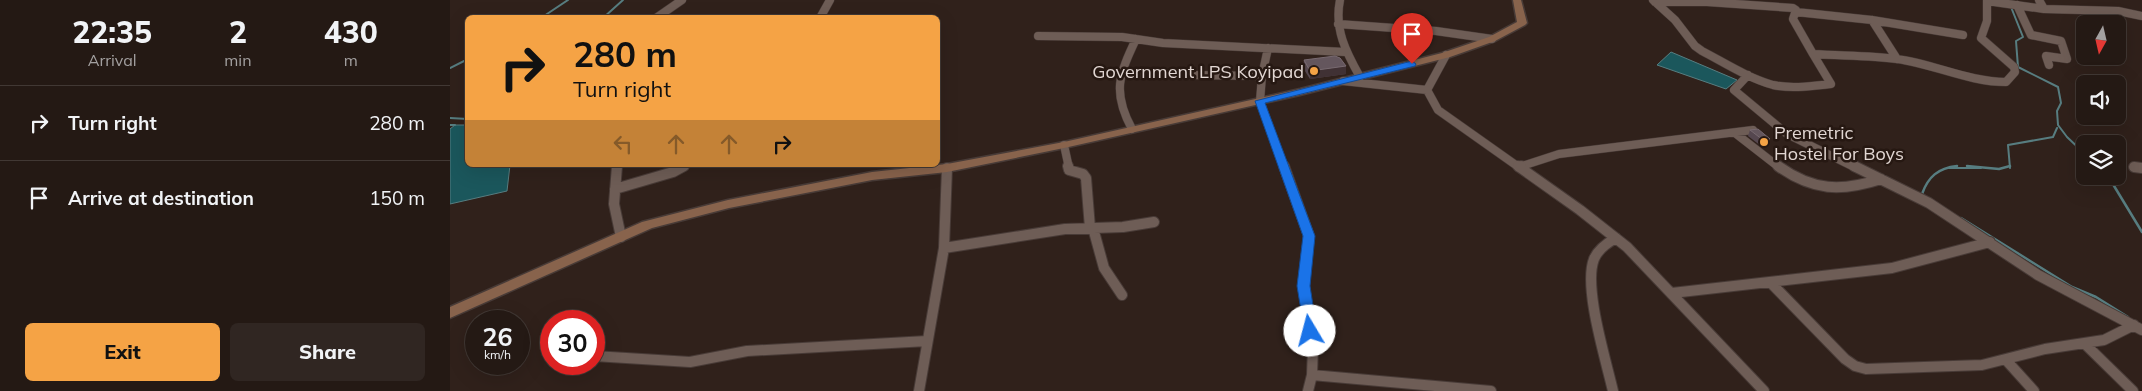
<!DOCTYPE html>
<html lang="en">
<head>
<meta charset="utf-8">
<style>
	:root { --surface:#241914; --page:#302622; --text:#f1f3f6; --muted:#a3a0a0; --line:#413834; --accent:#f5a345 }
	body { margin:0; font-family:Mulish,sans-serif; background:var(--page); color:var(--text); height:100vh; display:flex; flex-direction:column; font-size:19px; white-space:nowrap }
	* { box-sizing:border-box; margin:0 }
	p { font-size:16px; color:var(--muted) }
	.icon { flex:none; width:28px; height:28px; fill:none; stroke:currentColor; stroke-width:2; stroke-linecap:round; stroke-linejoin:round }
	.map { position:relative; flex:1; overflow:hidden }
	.panel { display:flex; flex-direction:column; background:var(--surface); width:450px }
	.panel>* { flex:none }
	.top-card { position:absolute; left:15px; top:15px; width:475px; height:152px; border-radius:8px; box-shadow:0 5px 20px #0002,0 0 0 1px var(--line); background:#f5a345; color:#111; overflow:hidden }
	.needle { width:32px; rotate:188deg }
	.buttons { position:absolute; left:1626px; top:15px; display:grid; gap:10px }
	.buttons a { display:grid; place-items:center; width:50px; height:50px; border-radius:8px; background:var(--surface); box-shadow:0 5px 20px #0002,0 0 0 1px var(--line); font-size:25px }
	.speed { position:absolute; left:15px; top:310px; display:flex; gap:10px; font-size:25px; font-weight:700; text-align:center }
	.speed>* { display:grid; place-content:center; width:65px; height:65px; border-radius:50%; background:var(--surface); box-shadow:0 5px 20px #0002,0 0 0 1px var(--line); line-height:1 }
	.speed small { font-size:12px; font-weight:400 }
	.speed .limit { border:8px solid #d22; background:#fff; color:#111 }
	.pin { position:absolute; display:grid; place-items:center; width:42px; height:42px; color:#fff; margin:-51px -21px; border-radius:50% 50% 50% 0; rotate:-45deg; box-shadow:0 0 5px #0007 }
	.pin .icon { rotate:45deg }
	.me { position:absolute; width:55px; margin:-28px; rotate:352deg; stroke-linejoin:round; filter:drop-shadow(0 0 4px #0008) }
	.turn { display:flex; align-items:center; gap:18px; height:105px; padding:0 25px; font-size:22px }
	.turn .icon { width:65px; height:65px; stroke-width:2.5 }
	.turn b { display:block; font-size:35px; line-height:42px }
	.lanes { display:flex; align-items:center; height:48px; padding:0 25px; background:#0003; justify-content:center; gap:25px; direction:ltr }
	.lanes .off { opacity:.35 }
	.eta { display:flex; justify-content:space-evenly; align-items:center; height:85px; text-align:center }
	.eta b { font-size:30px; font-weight:800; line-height:35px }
	.button { display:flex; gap:10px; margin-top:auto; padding:10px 25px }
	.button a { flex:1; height:58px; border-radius:8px; background:var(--accent); color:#111; font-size:20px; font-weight:800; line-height:58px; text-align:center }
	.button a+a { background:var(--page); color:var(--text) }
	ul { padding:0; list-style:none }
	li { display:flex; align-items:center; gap:15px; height:75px; padding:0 25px; border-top:1px solid var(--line) }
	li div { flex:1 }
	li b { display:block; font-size:19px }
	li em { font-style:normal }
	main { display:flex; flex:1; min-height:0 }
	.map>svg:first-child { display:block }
</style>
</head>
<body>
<main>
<section class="panel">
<div class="eta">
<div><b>22:35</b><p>Arrival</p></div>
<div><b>2</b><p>min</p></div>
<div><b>430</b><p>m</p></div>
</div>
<ul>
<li><svg class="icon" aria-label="right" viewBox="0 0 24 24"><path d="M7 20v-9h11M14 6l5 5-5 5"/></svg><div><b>Turn right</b></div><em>280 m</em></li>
<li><svg class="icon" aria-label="arrive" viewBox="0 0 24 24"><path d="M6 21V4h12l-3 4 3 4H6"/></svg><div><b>Arrive at destination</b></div><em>150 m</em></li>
</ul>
<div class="button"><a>Exit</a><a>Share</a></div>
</section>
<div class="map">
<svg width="1692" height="391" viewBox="0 0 1692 391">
	<rect width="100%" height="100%" fill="#30211b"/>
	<path fill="#1b575c" stroke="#577d80" d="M1221 52 1287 80 1276 89 1207 65Z
		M5 125H17L18 165H60L57 191 0 204V129Z"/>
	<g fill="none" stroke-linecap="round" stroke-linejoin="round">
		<path stroke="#577d80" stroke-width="2" d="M1561 7 1573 37 1566 41 1568 67 1608 87 1611 103 1607 111 1608 125 1617 137 1635 154
			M91 18 118 0
			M153 18 173 0
			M0 68 18 59
			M0 118 18 119
			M0 125H5
			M1499 168H1531
			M1560 168 1558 145 1603 137 1607 128"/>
		<path stroke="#577d80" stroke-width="2.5" d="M1517 166 1549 169 1560 166
			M1658 176 1692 232
			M1474 195 1472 194C1478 177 1488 168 1507 166
			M1511 218 1622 287 1646 297 1678 317"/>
		<g stroke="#483b37" stroke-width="9">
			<path id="street-far1" d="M890 0C884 29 896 52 910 77
				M1203 0 1225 20 1245 46 1252 51C1275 63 1298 78 1323 85 1341 89 1362 86 1381 84L1363 54C1391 56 1420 55 1447 59 1484 64 1519 82 1556 82L1565 72 1564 67 1531 38 1537 21V1L1594 9 1589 0
				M1205 2H1257L1343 8 1346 10 1343 19 1363 54
				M1567 5 1581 35 1611 41 1617 59 1596 56 1599 65
				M1594 9 1668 11 1692 16
				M1346 12 1422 20 1513 35
				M206 18 232 0
				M370 18 380 0
				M1422 20 1447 59
				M888 24 986 31 1042 39
				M588 36 672 37 713 43 895 52
				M818 48 812 76 810 101 834 168
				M996 55 977 90 988 110 1070 168
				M670 74 812 76
				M1298 75 1284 90 1337 134 1406 168
				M893 81 977 90
				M682 129C662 92 669 75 686 39
				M1285 133 1330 168
				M614 145 619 168
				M1069 167 1109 154 1303 130
				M1684 167 1689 168
				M167 168V165
				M231 168 236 165"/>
		</g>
		<g stroke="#483b37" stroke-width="12">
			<path id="street" d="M167 166 164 204 171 237
				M618 166 619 170 633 174 636 178 640 228
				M834 166 859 236 853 286 863 346 862 375 858 391
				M1068 166 1130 210 1177 247 1314 391
				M1328 166C1363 191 1391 192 1431 179
				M1404 166 1479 203 1588 275 1692 330
				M1069 167 1071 166
				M1684 167 1692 168
				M165 189 223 172 234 166
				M643 228 654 268 672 295
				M494 248 615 229 673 227 704 222
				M1320 282 1395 359 1405 366 1416 369 1532 365 1595 349 1654 340 1684 325
				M1222 293 1442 268 1540 242
				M1635 344 1683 391
				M144 356 240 362 297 351 477 341
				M1556 360 1584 391
				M862 375 1041 391
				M469 391 494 248 497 168
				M1163 391C1156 360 1133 287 1144 259 1148 249 1157 243 1166 238"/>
		</g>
		<g stroke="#483b37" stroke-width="3">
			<path id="secondary" d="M1063 0H1071L1077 23 1075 25 1045 41 1000 57 850 95 614 148 497 172 422 180 279 208 202 228 0 318V307L192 222 278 200 422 172 497 164 614 142 850 89 992 53 1039 37 1067 22Z"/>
		</g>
		<use href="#street-far1" stroke="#6e5d56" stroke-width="8"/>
		<use href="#street" stroke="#6e5d56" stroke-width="10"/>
		<use href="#secondary" fill="#88634c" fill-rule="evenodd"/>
	</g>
	<path fill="#55474f" d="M854 60 896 66V74L860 79 853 68Z
		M1300 130 1320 139 1318 145 1311 146 1298 136Z"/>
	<path fill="#403134" d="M896 66V74L860 79V71Z"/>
	<path fill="#64565d" stroke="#786a70" d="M885 56 890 58 896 66 860 71 854 60Z
		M1308 129 1320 139 1313 140 1300 130Z"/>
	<path fill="#1a73e8" stroke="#114b97" d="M962 61 966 64 965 66 815 103 865 236 860 286 867 331 865 335H855L847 286 853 236 805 101Z"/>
	<g fill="#f5a345" stroke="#261812" stroke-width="2">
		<circle cx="864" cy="71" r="5"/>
		<circle cx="1314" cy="142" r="5"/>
	</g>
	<g text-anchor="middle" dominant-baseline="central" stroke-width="5" stroke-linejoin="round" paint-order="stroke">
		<g font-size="18" fill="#e2d7d3" stroke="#261812" text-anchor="end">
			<text x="854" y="71">Government LPS Koyipad</text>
			<text x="1324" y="132" text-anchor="start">Premetric<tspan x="1324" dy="21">Hostel For Boys</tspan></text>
		</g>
	</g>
</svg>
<div class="buttons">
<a><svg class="needle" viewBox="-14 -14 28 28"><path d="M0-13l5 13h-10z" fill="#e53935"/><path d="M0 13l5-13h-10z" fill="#a3a0a0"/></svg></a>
<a><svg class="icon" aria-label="sound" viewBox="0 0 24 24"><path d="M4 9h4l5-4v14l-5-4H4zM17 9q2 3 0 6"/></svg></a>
<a><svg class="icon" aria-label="layers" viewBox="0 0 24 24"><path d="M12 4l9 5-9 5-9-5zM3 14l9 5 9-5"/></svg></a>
</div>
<div class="speed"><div>26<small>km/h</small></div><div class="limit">30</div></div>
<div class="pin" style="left:962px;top:64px;background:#d93025"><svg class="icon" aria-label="arrive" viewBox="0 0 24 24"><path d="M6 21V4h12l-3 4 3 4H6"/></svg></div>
<svg class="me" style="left:860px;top:331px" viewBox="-20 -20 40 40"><circle r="19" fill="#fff"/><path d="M0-13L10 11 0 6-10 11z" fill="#1a73e8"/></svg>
<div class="top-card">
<div class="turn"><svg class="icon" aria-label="right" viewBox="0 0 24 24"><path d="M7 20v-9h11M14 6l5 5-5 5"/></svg><div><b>280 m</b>Turn right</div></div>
<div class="lanes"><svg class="icon off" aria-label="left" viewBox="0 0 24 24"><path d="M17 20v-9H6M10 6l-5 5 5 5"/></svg><svg class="icon off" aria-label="ahead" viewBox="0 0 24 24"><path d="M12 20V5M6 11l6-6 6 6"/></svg><svg class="icon off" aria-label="ahead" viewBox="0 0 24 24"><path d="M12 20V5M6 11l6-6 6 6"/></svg><svg class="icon" aria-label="right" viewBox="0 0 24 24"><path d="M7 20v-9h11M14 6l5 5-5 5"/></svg></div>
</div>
</div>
</main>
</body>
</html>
